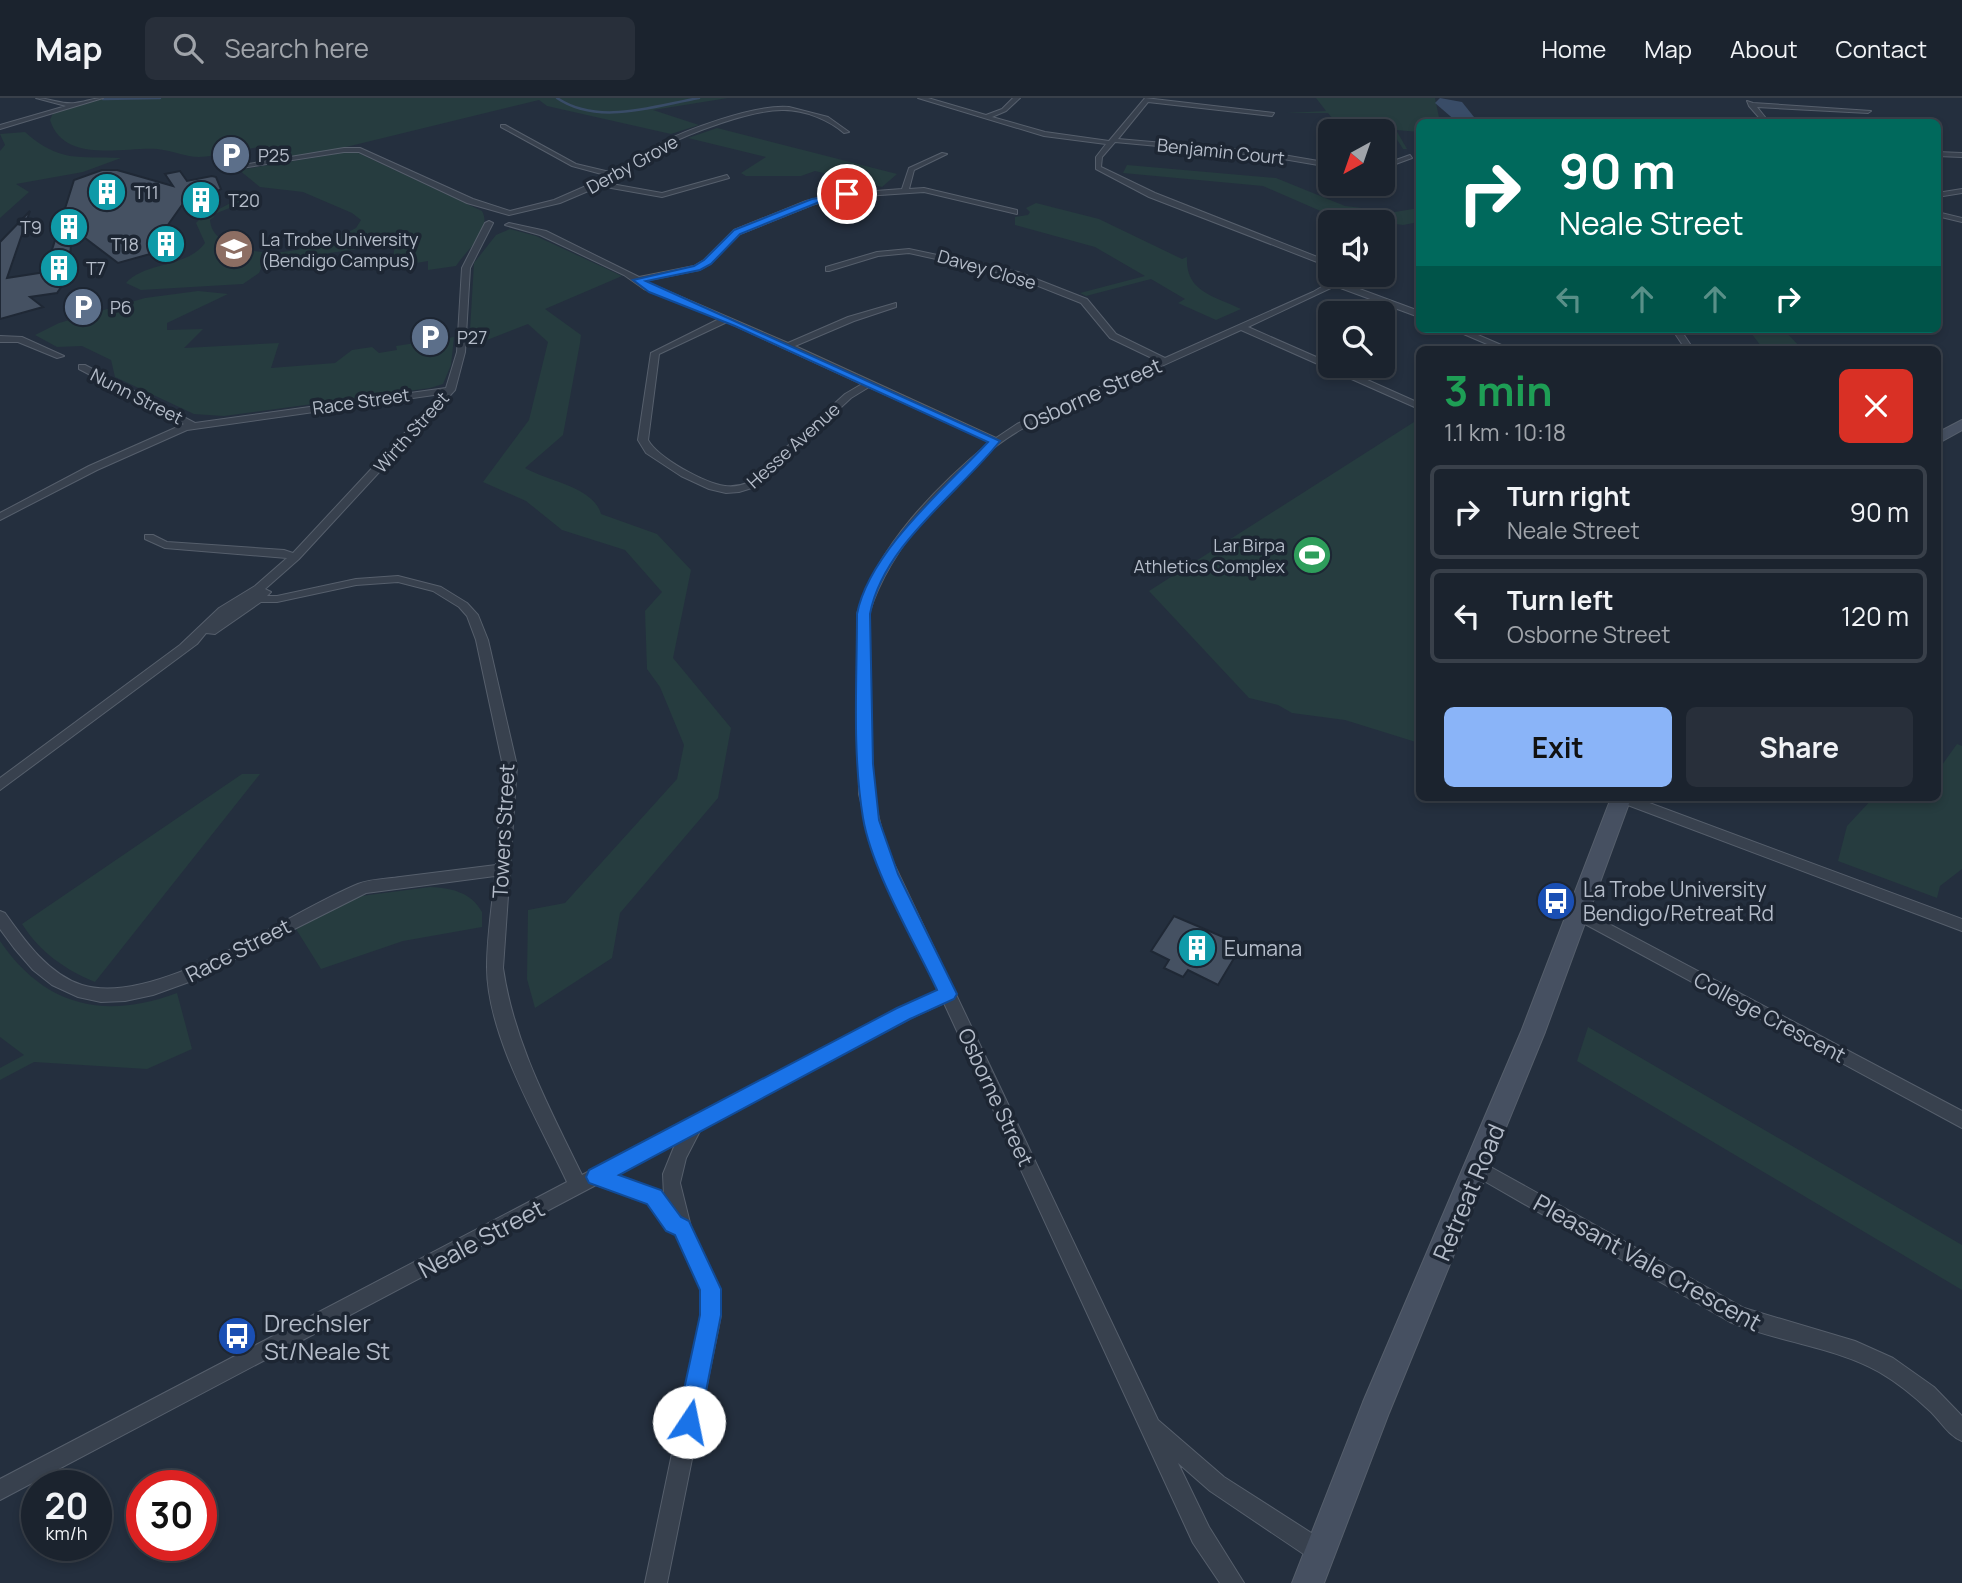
<!DOCTYPE html>
<html lang="en">
<head>
<meta charset="utf-8">
<style>
	:root { --surface:#1b232e; --page:#282f3a; --text:#f1f3f6; --muted:#a0a4aa; --line:#39404a; --accent:#8ab4f8 }
	body { margin:0; font-family:Manrope,sans-serif; background:var(--page); color:var(--text); height:100vh; display:flex; flex-direction:column; font-size:26px; white-space:nowrap }
	* { box-sizing:border-box; margin:0 }
	p { font-size:23px; color:var(--muted) }
	.icon { flex:none; width:38px; height:38px; fill:none; stroke:currentColor; stroke-width:2; stroke-linecap:round; stroke-linejoin:round }
	.map { position:relative; flex:1; overflow:hidden }
	.details { position:absolute; left:1416px; top:248px; width:525px; height:455px; display:flex; flex-direction:column; background:var(--surface); border-radius:10px; box-shadow:0 4px 10px #0003,0 0 0 2px var(--line) }
	.details>* { flex:none }
	.top-card { position:absolute; left:1416px; top:21px; width:525px; height:214px; border-radius:10px; box-shadow:0 4px 10px #0003,0 0 0 2px var(--line); background:#00695c; color:#fff; overflow:hidden }
	.needle { width:46px; rotate:220deg }
	.buttons { position:absolute; left:1318px; top:21px; display:grid; gap:14px }
	.buttons a { display:grid; place-items:center; width:77px; height:77px; border-radius:10px; background:var(--surface); box-shadow:0 4px 10px #0003,0 0 0 2px var(--line); font-size:35px }
	.speed { position:absolute; left:21px; top:1372px; display:flex; gap:14px; font-size:35px; font-weight:700; text-align:center }
	.speed>* { display:grid; place-content:center; width:91px; height:91px; border-radius:50%; background:var(--surface); box-shadow:0 4px 10px #0003,0 0 0 2px var(--line); line-height:1 }
	.speed small { font-size:18px; font-weight:400 }
	.speed .limit { border:10px solid #d22; background:#fff; color:#111 }
	.pin { position:absolute; display:grid; place-items:center; width:60px; height:60px; color:#fff; margin:-30px; border:4px solid #fff; border-radius:50%; box-shadow:0 2px 7px #0007 }
	.me { position:absolute; width:77px; margin:-38px; rotate:11deg; stroke-linejoin:round; filter:drop-shadow(0 0 5px #0008) }
	.turn { display:flex; align-items:center; gap:24px; height:147px; padding:0 28px; font-size:32px }
	.turn .icon { width:91px; height:91px; stroke-width:2.5 }
	.turn b { display:block; font-size:49px; line-height:60px }
	.lanes { display:flex; align-items:center; height:66px; padding:0 28px; background:#0003; justify-content:center; gap:35px; direction:ltr }
	.lanes .off { opacity:.35 }
	.round { display:grid; place-items:center; flex:none; width:74px; height:74px; border-radius:10px; background:var(--page) }
	.headline { display:flex; align-items:center; justify-content:space-between; height:119px; padding:0 28px }
	h1 { font-size:42px; font-weight:700; line-height:52px; color:#1e9e55 }
	.action { display:flex; gap:14px; margin-top:auto; padding:14px 28px }
	.action a { flex:1; height:80px; border-radius:10px; background:var(--accent); color:#111; font-size:28px; font-weight:700; line-height:80px; text-align:center }
	.action a+a { background:var(--page); color:var(--text) }
	ul { padding:0; list-style:none }
	li { display:flex; align-items:center; gap:21px; height:94px; margin:0 14px 10px; padding:0 14px; border:4px solid var(--line); border-radius:10px }
	li div { flex:1 }
	li b { display:block; font-size:26px }
	li em { font-style:normal }
	header { display:flex; align-items:center; gap:42px; box-sizing:border-box; height:98px; padding:0 35px; background:var(--surface); border-bottom:2px solid var(--line) }
	header strong { font-size:33px }
	nav { display:flex; gap:38px; margin-inline-start:auto; font-size:24px }
	.search { width:490px; height:63px; background:var(--page); display:flex; align-items:center; gap:18px; box-sizing:border-box; padding:0 24px; border-radius:10px; color:var(--muted); font-size:26px }
	.map>svg:first-child { display:block }
</style>
</head>
<body>
<header>
<strong>Map</strong>
<div class="search"><svg class="icon" aria-label="search" viewBox="0 0 24 24"><circle cx="10" cy="10" r="6"/><path d="M15 15l6 6"/></svg>Search here</div>
<nav><a>Home</a><a>Map</a><a>About</a><a>Contact</a></nav>
</header>
<div class="map">
<svg width="1962" height="1485" viewBox="0 0 1962 1485">
	<rect width="100%" height="100%" fill="#242f3e"/>
	<path fill="#263c3f" d="M96 0H728L653 12 699 27 671 36 547 8 539 2 342 50 265 63 259 49C240 52 219 58 199 59 186 59 171 52 157 51 123 49 64 66 50 22L53 15 98 2Z
		M1316 0H1435L1440 24H1419V34L1396 32 1407 51H1403L1391 32 1338 27 1328 15H1286L1326 13Z
		M717 30 897 76 882 89 815 73 801 78H746L741 75 766 59 688 40Z
		M25 34C60 65 78 58 121 60L83 74 16 86 29 94 0 120V53L5 47 0 36Z
		M354 53 482 113C493 133 465 153 456 168L428 172V163L392 169 395 146 264 164 259 175 243 186 141 192 126 185C146 163 187 170 205 145L196 125 200 121 244 98 247 103 212 117 214 119 210 122C211 134 218 140 229 145 269 165 318 150 356 130L361 122 352 115 303 94 260 89 239 72Z
		M1127 67 1276 80 1345 108 1395 114 1419 110V124L1403 127 1332 118 1263 88 1123 75Z
		M1036 105 1099 121 1182 161 1187 159C1185 194 1214 198 1241 211L1216 222 1178 205 1185 201 1151 181 1086 198 1080 195 1145 178 1095 149 1015 127V119L1028 117 1030 114 1026 110Z
		M510 131 536 138 622 178 545 211 581 237 580 245 563 337 525 370C547 383 594 389 601 416L657 436 691 472 673 560 731 630 718 700 620 815 612 860 535 910 527 881 528 812 565 805 677 681 684 647 660 589 647 571 645 513 662 494 625 452 562 432 526 403 483 384 529 322 548 244 528 226 469 249 474 165 496 137Z
		M198 193 228 196 167 225V232L203 231 184 250 279 245 271 270 335 265 352 252 372 249 379 255 397 252 396 248 454 239 451 267 443 286 430 290 224 318 194 316 115 279 111 262 82 248 57 249 35 237 59 225 145 200Z
		M1748 231H1783L1803 252H1764Z
		M1414 324 1419 326V645L1345 622 1292 615 1278 607 1249 600 1149 493Z
		M1957 646 1962 648V771L1940 788 1937 800 1838 763 1847 728 1873 700H1937V674Z
		M242 676H260L95 884C64 871 40 854 22 826Z
		M430 789C451 790 471 794 482 814V829L403 843 321 871 296 831 361 798Z
		M0 843C45 909 105 922 177 895L192 951 147 971 34 964 0 982V970L24 957 0 939Z
		M1588 929 1962 1147V1192L1577 963Z"/>
	<path fill="#394c67" d="M1440 0 1462 4 1478 24H1457L1435 5Z"/>
	<g fill="none" stroke-linecap="round" stroke-linejoin="round">
		<path stroke="#394c67" stroke-width="2.5" d="M557 0C598 28 654 8 699 0
			M103 1 160 0"/>
	</g>
	<path fill="#455162" stroke="#1f2835" stroke-width="2" d="M102 72H117L173 88 165 76 180 73 187 83 212 78 216 79 221 91 192 108 182 107 165 131 179 144 174 145 177 148 175 149 118 165 77 134 74 145 71 146 68 187 62 188 57 195 30 199 43 209 0 221V144L30 113 7 180 45 174 74 82Z
		M1174 818 1242 847 1218 887 1188 872 1183 879 1164 870 1169 862 1151 853Z"/>
	<g fill="none" stroke-linecap="round" stroke-linejoin="round">
		<g stroke="#565f6c" stroke-width="2">
			<path id="street" d="M36 0C49 0 63 7 75 5 85 4 93 0 103 0L0 31V27L66 8Z
				M918 0H928L986 17 1002 11 1013 0H1020L1006 13 992 19 1045 34 1109 43 1145 0 1274 15 1272 18 1148 4 1118 41 1266 54 1330 65V69L1266 58 1115 44 1102 59 1101 69 1155 95 1330 164V169L1149 99 1096 71V59L1106 46 1044 38Z
				M1747 3 1753 5 1871 13 1868 15 1757 9 1769 24H1763L1749 8Z
				M789 9 828 19 849 34 844 35C829 22 805 12 784 12 753 11 689 35 661 50 642 60 626 75 606 85L662 95 727 77 729 80 662 99 600 88 560 105 509 117 467 105 359 54H344L222 73 219 71 344 50H360L473 101 510 113 554 102 609 78 572 68 501 29V27H505L576 66 614 75C628 66 641 56 655 48 685 32 755 6 789 9Z
				M1937 54 1962 55V59L1937 58Z
				M942 55 947 56 914 72 909 91 924 90 1017 112V116L924 94 836 100 812 107 740 136 710 166 699 172 644 183 788 245 848 219 896 205V209L854 223 795 248 996 340 1017 326 1158 263 1110 240 1081 205 1013 178 909 155 878 158 829 173H826V169L877 154 909 151 1018 174 1087 201 1116 236 1165 260 1313 194 1330 184 1334 177H1342L1338 183 1419 213V219L1335 188 1248 229 1330 265V268H1336L1419 305V311L1241 232C1193 254 1144 276 1095 298 1071 309 1045 318 1022 331 963 364 888 451 869 516L873 696 886 749 1158 1322 1224 1379 1327 1445 1330 1453 1327 1461 1319 1464 1311 1461 1210 1393 1178 1365 1209 1429 1244 1485H1220L1193 1445 944 905 909 921 701 1031 686 1060 680 1085 691 1129 719 1191 721 1217 667 1485H645L701 1217V1192L676 1136 668 1132 648 1105 596 1087 0 1402V1381L567 1084C538 1022 487 938 487 869 487 839 492 808 495 778L366 795 189 884 153 897 125 903 101 904 78 899 52 887 33 872 14 850 0 831V813L5 815C25 843 48 876 82 887 156 910 287 815 358 786 370 781 387 781 400 779 432 775 464 771 496 767L503 668 476 542 467 518 459 509 433 493 398 484 356 487 277 504H261L215 536 206 535 197 546 0 692V680L180 547 219 510 255 488 287 460 165 450 145 441V437H153L167 444 284 452 293 455 441 296 187 332 97 372 0 422V415L89 368 184 326 79 271V267H85L195 325 446 290 457 254 462 170 485 125 489 123 493 125 470 170 465 254 455 292 299 461 265 491 271 494 267 498H277L356 481 398 478 441 489 467 505 478 517 488 542 517 668 503 870C514 945 549 1009 582 1077L897 911 939 893 872 749 859 696 857 516C878 447 936 389 990 344L869 289 851 300 755 389 739 394 726 395 709 391 681 378 646 355 638 342 651 255 719 221 644 191 624 177 540 137 505 127 509 125 546 133 639 179 694 168 704 162 734 132 806 103 836 96 902 91 909 70ZM727 224 862 286 845 296 747 385C740 388 733 389 725 388 704 385 658 360 648 342L659 256ZM676 1044 663 1076 664 1098 660 1093 614 1077Z
				M1410 57 1412 60 1382 71V67Z
				M1962 91V95L1937 99V95Z
				M1937 114 1962 120V124L1937 118Z
				M1452 231H1464L1513 252H1501Z
				M1672 231H1680L1694 252H1686Z
				M0 238 22 239 64 258 57 260 18 244H0Z
				M1615 700H1636L1962 821V833L1617 703Z
				M1577 809 1962 1013V1030L1572 819 1570 815 1572 811Z
				M1478 1062 1744 1210 1855 1243 1893 1260 1934 1289 1962 1318V1343C1949 1338 1941 1324 1931 1314 1915 1299 1898 1285 1879 1274 1835 1249 1778 1244 1730 1224L1472 1076 1469 1070 1472 1064Z"/>
		</g>
		<g stroke="#565f6c" stroke-width="2">
			<path id="secondary" d="M1962 322V332L1937 346V335Z
				M1611 700H1631L1545 934 1389 1315 1324 1485H1292L1363 1304 1521 934Z"/>
		</g>
		<use href="#street" fill="#38414e" fill-rule="evenodd"/>
		<use href="#secondary" fill="#465061" fill-rule="evenodd"/>
	</g>
	<path fill="#1a73e8" stroke="#114b97" stroke-width="2" d="M850 95V98L817 105 740 136 711 166 700 172 646 183 1000 343C958 396 883 447 870 516L873 666 879 722 898 776 957 896 954 901 910 921 619 1077 661 1092 681 1119 689 1123 721 1191V1217L700 1324 697 1333 689 1336 681 1333 677 1324 700 1217V1192L675 1137 666 1133 647 1106 589 1085 586 1079 589 1072 897 910 937 892C914 843 872 773 863 720 852 653 857 583 857 516 869 454 945 390 988 344L735 228 649 194 633 182 694 168 704 162 734 132 812 101Z"/>
	<defs>
		<g id="parking-disc" transform="scale(2.0125)"><circle r="9.5" fill="#5c6f8a" stroke="#1d2633"/><path d="M-3.5-5.5H1a3.5 3.5 0 0 1 0 7H-1V5.5H-3.5ZM-1-3.4V-.6H.8a1.4 1.4 0 0 0 0-2.8Z" fill="#fff"/></g>
		<g id="building-disc" transform="scale(2.0125)"><circle r="9.5" fill="#0f9aa8" stroke="#1d2633"/><path d="M-4-6H4V6H1V3H-1V6H-4ZM-2.5-4.3h1.7v1.8h-1.7ZM.8-4.3h1.7v1.8H.8ZM-2.5-1h1.7V.8h-1.7ZM.8-1h1.7V.8H.8Z" fill="#fff"/></g>
		<g id="university-disc" transform="scale(2.0125)"><circle r="9.5" fill="#8d6e63" stroke="#1d2633"/><path d="M0-5L7-2L0 1L-7-2ZM-4 1L0 2.5L4 1V4Q0 6-4 4Z" fill="#fff"/></g>
		<g id="stadium-disc" transform="scale(2.0125)"><circle r="9.5" fill="#2e9e5b" stroke="#1d2633"/><path d="M0-5a6.5 5 0 1 0 0 10a6.5 5 0 1 0 0-10ZM-3.5-1.8h7v3.6h-7Z" fill="#fff"/></g>
		<g id="bus-disc" transform="scale(2.0125)"><circle r="9.5" fill="#1a4fb4" stroke="#1d2633"/><path d="M-5-6H5V4H4V6H2V4H-2V6H-4V4H-5ZM-3.5-4V0h7V-4ZM-3.5 1.2v1.5H-2V1.2ZM2 1.2v1.5H3.5V1.2Z" fill="#fff"/></g>
	</defs>
	<g fill-rule="evenodd">
		<use href="#parking-disc" x="231" y="57"/>
		<use href="#building-disc" x="107" y="94"/>
		<use href="#building-disc" x="201" y="102"/>
		<use href="#building-disc" x="69" y="129"/>
		<use href="#building-disc" x="166" y="146"/>
		<use href="#university-disc" x="234" y="151"/>
		<use href="#building-disc" x="59" y="170"/>
		<use href="#parking-disc" x="83" y="209"/>
		<use href="#parking-disc" x="430" y="239"/>
		<use href="#stadium-disc" x="1312" y="457"/>
		<use href="#bus-disc" x="1556" y="803"/>
		<use href="#building-disc" x="1197" y="850"/>
		<use href="#bus-disc" x="237" y="1238"/>
	</g>
	<g text-anchor="middle" dominant-baseline="central" stroke-width="7" stroke-linejoin="round" paint-order="stroke">
		<g font-size="18" fill="#b4bcc9" stroke="#1d2633">
			<text transform="translate(1221 53) rotate(6)">Benjamin Court</text>
			<text transform="translate(632 66) rotate(-29)">Derby Grove</text>
			<text transform="translate(987 171) rotate(16)">Davey Close</text>
			<text transform="translate(137 298) rotate(27)">Nunn Street</text>
			<text transform="translate(361 303) rotate(-8)">Race Street</text>
			<text transform="translate(411 334) rotate(-48)">Wirth Street</text>
			<text transform="translate(793 347) rotate(-42)">Hesse Avenue</text>
		</g>
		<g font-size="18" fill="#b4bcc9" stroke="#1d2633" text-anchor="start">
			<text x="258" y="57">P25</text>
			<text x="134" y="94">T11</text>
			<text x="228" y="102">T20</text>
			<text x="42" y="129" text-anchor="end">T9</text>
			<text x="261" y="141">La Trobe University<tspan x="261" dy="21">(Bendigo Campus)</tspan></text>
			<text x="139" y="146" text-anchor="end">T18</text>
			<text x="86" y="170">T7</text>
			<text x="110" y="209">P6</text>
			<text x="457" y="239">P27</text>
			<text x="1285" y="447" text-anchor="end">Lar Birpa<tspan x="1285" dy="21">Athletics Complex</tspan></text>
		</g>
		<g font-size="21" fill="#b4bcc9" stroke="#1d2633">
			<text transform="translate(1092 296) rotate(-24)">Osborne Street</text>
			<text transform="translate(503 733) rotate(-87)">Towers Street</text>
			<text transform="translate(238 852) rotate(-27)">Race Street</text>
			<text transform="translate(1770 919) rotate(28)">College Crescent</text>
			<text transform="translate(996 999) rotate(65)">Osborne Street</text>
		</g>
		<g font-size="21" fill="#b4bcc9" stroke="#1d2633" text-anchor="start">
			<text x="1583" y="791">La Trobe University<tspan x="1583" dy="24">Bendigo/Retreat Rd</tspan></text>
			<text x="1224" y="850">Eumana</text>
		</g>
		<g font-size="24" fill="#b4bcc9" stroke="#1d2633">
			<text transform="translate(1468 1094) rotate(-67)">Retreat Road</text>
			<text transform="translate(481 1140) rotate(-28)">Neale Street</text>
			<text transform="translate(1648 1164) rotate(29)">Pleasant Vale Crescent</text>
		</g>
		<g font-size="24" fill="#b4bcc9" stroke="#1d2633" text-anchor="start">
			<text x="264" y="1224">Drechsler<tspan x="264" dy="28">St/Neale St</tspan></text>
		</g>
	</g>
</svg>
<div class="buttons">
<a><svg class="needle" viewBox="-14 -14 28 28"><path d="M0-13l5 13h-10z" fill="#e53935"/><path d="M0 13l5-13h-10z" fill="#a0a4aa"/></svg></a>
<a><svg class="icon" aria-label="sound" viewBox="0 0 24 24"><path d="M4 9h4l5-4v14l-5-4H4zM17 9q2 3 0 6"/></svg></a>
<a><svg class="icon" aria-label="search" viewBox="0 0 24 24"><circle cx="10" cy="10" r="6"/><path d="M15 15l6 6"/></svg></a>
</div>
<div class="speed"><div>20<small>km/h</small></div><div class="limit">30</div></div>
<div class="pin" style="left:847px;top:96px;background:#d93025"><svg class="icon" aria-label="arrive" viewBox="0 0 24 24"><path d="M6 21V4h12l-3 4 3 4H6"/></svg></div>
<svg class="me" style="left:689px;top:1324px" viewBox="-20 -20 40 40"><circle r="19" fill="#fff"/><path d="M0-13L10 11 0 6-10 11z" fill="#1a73e8"/></svg>
<div class="top-card">
<div class="turn"><svg class="icon" aria-label="right" viewBox="0 0 24 24"><path d="M7 20v-9h11M14 6l5 5-5 5"/></svg><div><b>90 m</b>Neale Street</div></div>
<div class="lanes"><svg class="icon off" aria-label="left" viewBox="0 0 24 24"><path d="M17 20v-9H6M10 6l-5 5 5 5"/></svg><svg class="icon off" aria-label="ahead" viewBox="0 0 24 24"><path d="M12 20V5M6 11l6-6 6 6"/></svg><svg class="icon off" aria-label="ahead" viewBox="0 0 24 24"><path d="M12 20V5M6 11l6-6 6 6"/></svg><svg class="icon" aria-label="right" viewBox="0 0 24 24"><path d="M7 20v-9h11M14 6l5 5-5 5"/></svg></div>
</div>
<section class="details">
<div class="headline"><div><h1>3 min</h1><p>1.1 km · 10:18</p></div><a class="round" style="background:#d93025;color:#fff"><svg class="icon" aria-label="close" viewBox="0 0 24 24"><path d="M6 6l12 12M18 6L6 18"/></svg></a></div>
<ul>
<li><svg class="icon" aria-label="right" viewBox="0 0 24 24"><path d="M7 20v-9h11M14 6l5 5-5 5"/></svg><div><b>Turn right</b><p>Neale Street</p></div><em>90 m</em></li>
<li><svg class="icon" aria-label="left" viewBox="0 0 24 24"><path d="M17 20v-9H6M10 6l-5 5 5 5"/></svg><div><b>Turn left</b><p>Osborne Street</p></div><em>120 m</em></li>
</ul>
<div class="action"><a>Exit</a><a>Share</a></div>
</section>
</div>
</body>
</html>
